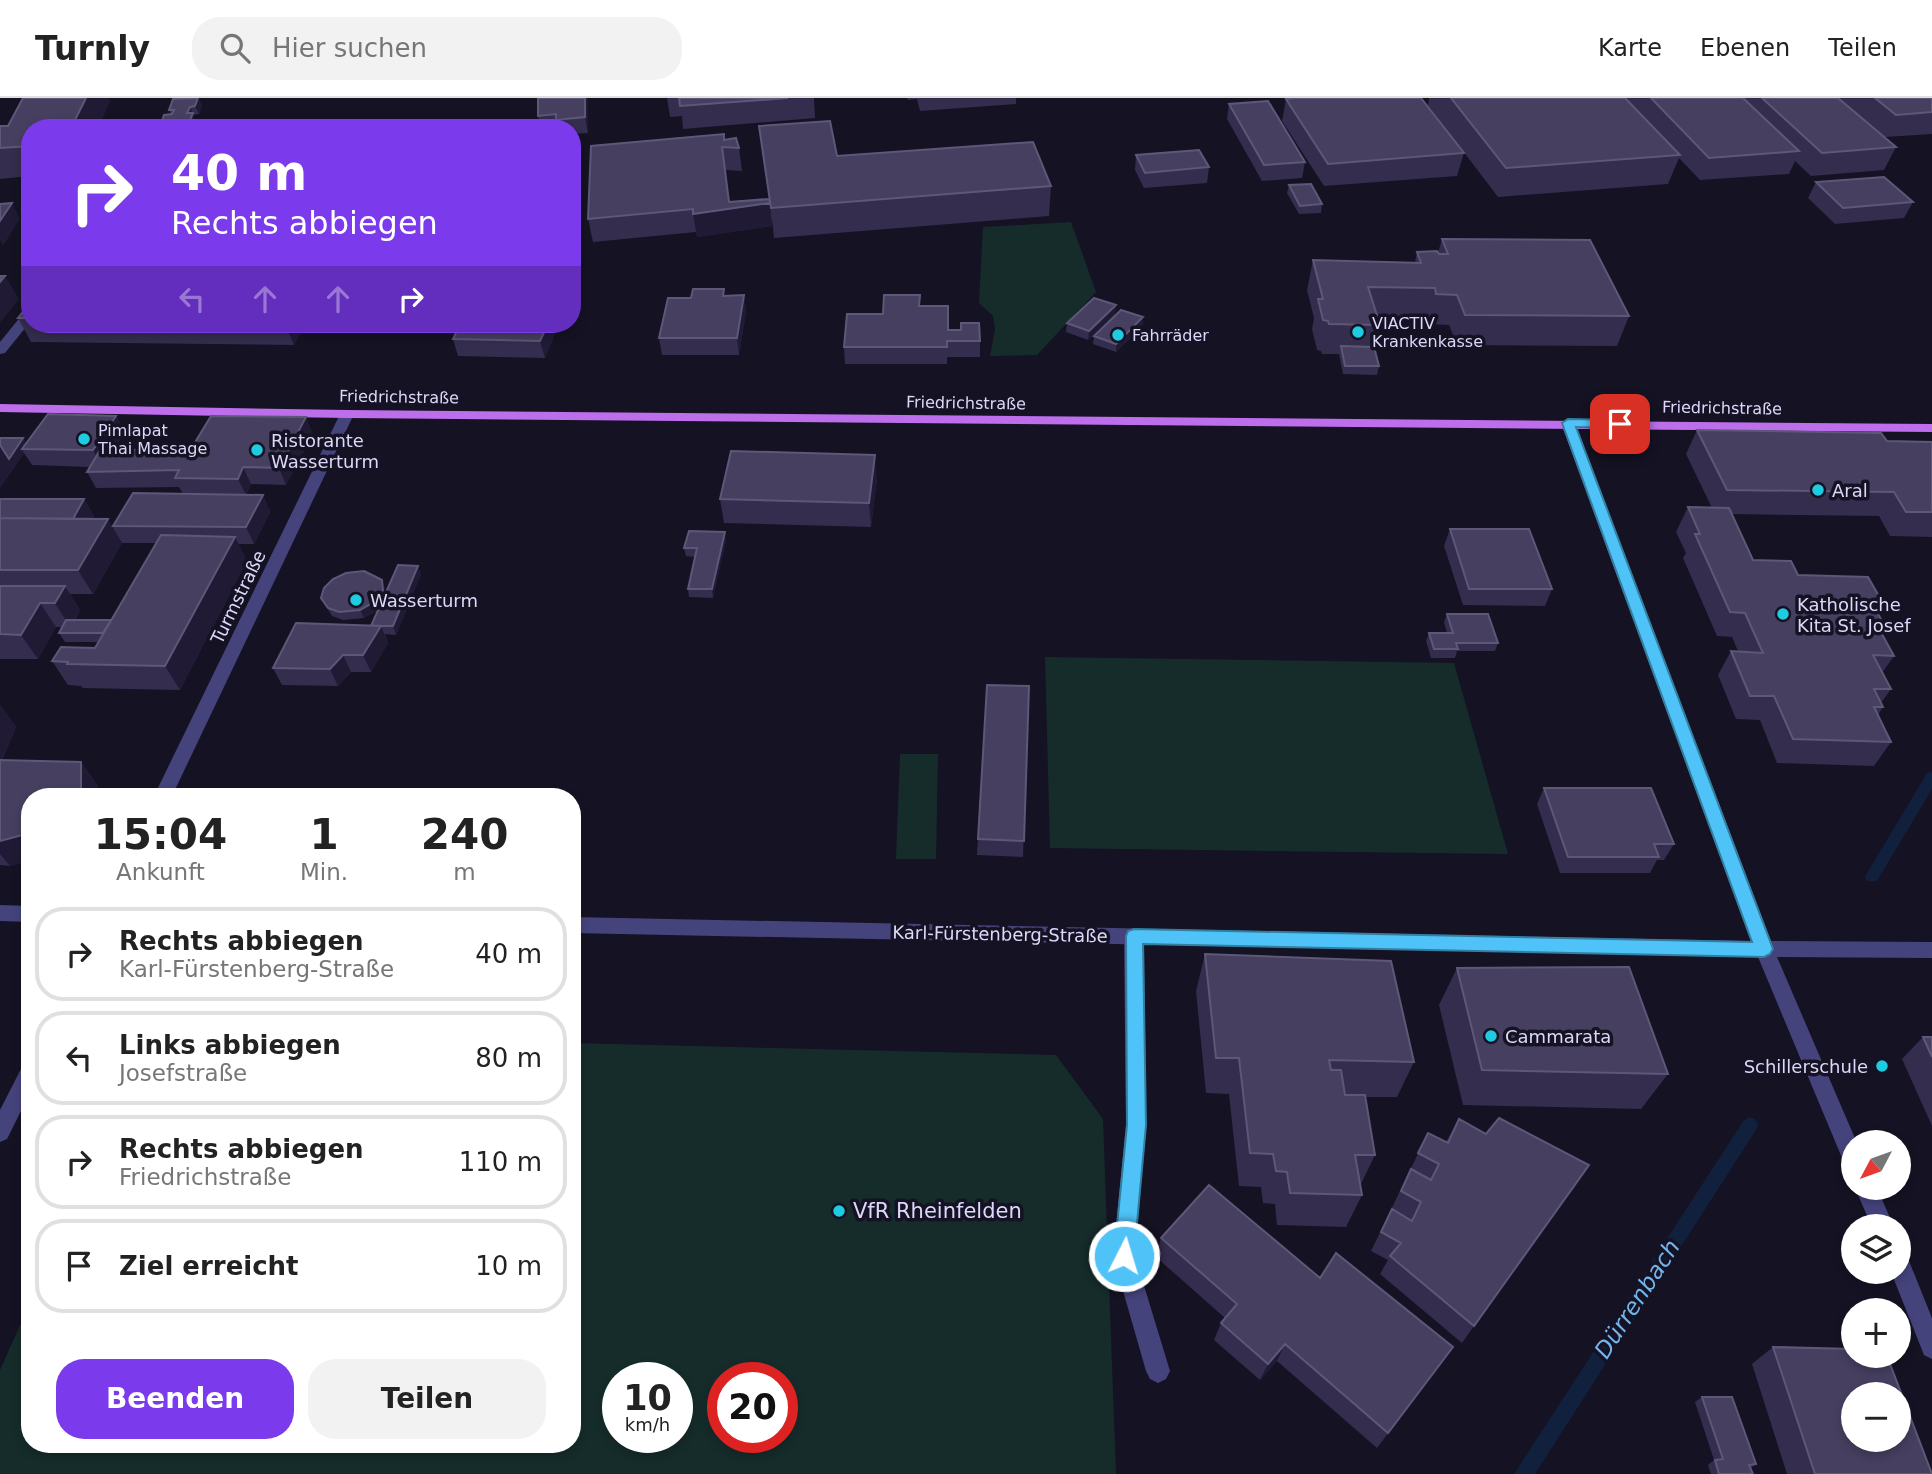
<!DOCTYPE html>
<html lang="de">
<head>
<meta charset="utf-8">
<style>
	:root { --surface:#fff; --page:#f2f2f2; --text:#222; --muted:#767676; --line:#e0e0e0; --accent:#7c3aed }
	body { margin:0; font-family:"DejaVu Sans",sans-serif; background:var(--page); color:var(--text); height:100vh; display:flex; flex-direction:column; font-size:26px; white-space:nowrap }
	* { box-sizing:border-box; margin:0 }
	p { font-size:23px; color:var(--muted) }
	.icon { flex:none; width:38px; height:38px; fill:none; stroke:currentColor; stroke-width:2; stroke-linecap:round; stroke-linejoin:round }
	.map { position:relative; flex:1; overflow:hidden }
	.panel { position:absolute; left:21px; top:690px; width:560px; height:665px; display:flex; flex-direction:column; background:var(--surface); border-radius:28px; box-shadow:0 4px 10px #0003 }
	.panel>* { flex:none }
	.hud { position:absolute; left:21px; top:21px; width:560px; height:214px; border-radius:28px; box-shadow:0 4px 10px #0003; background:#7c3aed; color:#fff; overflow:hidden }
	.needle { width:46px; rotate:229deg }
	.buttons { position:absolute; left:1841px; top:1032px; display:grid; gap:14px }
	.buttons a { display:grid; place-items:center; width:70px; height:70px; border-radius:50%; background:var(--surface); box-shadow:0 4px 10px #0003; font-size:35px }
	.speed { position:absolute; left:602px; top:1264px; display:flex; gap:14px; font-size:35px; font-weight:700; text-align:center }
	.speed>* { display:grid; place-content:center; width:91px; height:91px; border-radius:50%; background:var(--surface); box-shadow:0 4px 10px #0003; line-height:1 }
	.speed small { font-size:18px; font-weight:400 }
	.speed .limit { border:10px solid #d22; background:#fff; color:#111 }
	.pin { position:absolute; display:grid; place-items:center; width:60px; height:60px; color:#fff; margin:-30px; border-radius:14px; box-shadow:0 4px 10px #0006 }
	.me { position:absolute; width:77px; margin:-38px; rotate:5deg; stroke-linejoin:round; filter:drop-shadow(0 0 5px #0008) }
	.turn { display:flex; align-items:center; gap:24px; height:147px; padding:0 35px; font-size:32px }
	.turn .icon { width:91px; height:91px; stroke-width:2.5 }
	.turn b { display:block; font-size:49px; line-height:60px }
	.lanes { display:flex; align-items:center; height:66px; padding:0 35px; background:#0003; justify-content:center; gap:35px; direction:ltr }
	.lanes .off { opacity:.35 }
	.eta { display:flex; justify-content:space-evenly; align-items:center; height:119px; text-align:center }
	.eta b { font-size:42px; font-weight:800; line-height:49px }
	.button { display:flex; gap:14px; margin-top:auto; padding:14px 35px }
	.button a { flex:1; height:80px; border-radius:28px; background:var(--accent); color:#fff; font-size:28px; font-weight:800; line-height:80px; text-align:center }
	.button a+a { background:var(--page); color:var(--text) }
	ul { padding:0; list-style:none }
	li { display:flex; align-items:center; gap:21px; height:94px; margin:0 14px 10px; padding:0 21px; border:4px solid var(--line); border-radius:28px }
	li div { flex:1 }
	li b { display:block; font-size:26px }
	li em { font-style:normal }
	header { display:flex; align-items:center; gap:42px; box-sizing:border-box; height:98px; padding:0 35px; background:var(--surface); border-bottom:2px solid var(--line) }
	header strong { font-size:33px }
	nav { display:flex; gap:38px; margin-inline-start:auto; font-size:24px }
	.search { width:490px; height:63px; background:var(--page); display:flex; align-items:center; gap:18px; box-sizing:border-box; padding:0 24px; border-radius:28px; color:var(--muted); font-size:26px }
	.map>svg:first-child { display:block }
</style>
</head>
<body>
<header>
<strong>Turnly</strong>
<div class="search"><svg class="icon" aria-label="search" viewBox="0 0 24 24"><circle cx="10" cy="10" r="6"/><path d="M15 15l6 6"/></svg>Hier suchen</div>
<nav><a>Karte</a><a>Ebenen</a><a>Teilen</a></nav>
</header>
<div class="map">
<svg width="1932" height="1376" viewBox="0 0 1932 1376">
	<rect width="100%" height="100%" fill="#151223"/>
	<path fill="#152c2b" fill-rule="evenodd" d="M1071 124 1096 194 1037 257 990 258 995 231 993 218 979 205 983 129Z
		M1045 559 1454 565 1508 756 1050 750Z
		M900 656H938L936 761H896Z
		M572 945 1056 957 1103 1021 1116 1376H0V1272L30 1205V1346H572ZM618 1279H677V1339H618ZM723 1279H782V1339H723Z"/>
	<g fill="none" stroke-linecap="round" stroke-linejoin="round">
		<path fill="#11203d" fill-rule="evenodd" d="M1932 674V691L1877 783H1867L1865 779 1867 775 1927 675Z
			M1750 1019 1756 1022 1758 1027 1756 1032 1535 1376H1514L1744 1022Z"/>
		<path fill="#45437c" fill-rule="evenodd" d="M30 211V224L5 255 0 256V244L26 212Z
			M1134 830 1141 832 1144 838 1146 1027 1135 1158 1170 1273 1166 1281 1158 1285 1150 1281 1146 1273 1113 1158 1126 1027 1124 838 1127 832Z
			M30 964V995L7 1041 0 1044V1012L23 967Z"/>
		<path fill="#45437c" fill-rule="evenodd" d="M347 312 354 316 172 698H154L340 316Z
			M1568 321 1575 325 1771 843 1932 844V860L1777 859 1857 1045H1853V1070L1845 1067 1758 859 572 835V819L1751 843 1561 325Z
			M0 807 30 808V824L0 823Z
			M1855 1090H1877L1894 1129H1872Z
			M1899 1155 1907 1158 1932 1220V1261L1924 1257 1891 1174H1899Z"/>
		<path fill="#bd6eeb" fill-rule="evenodd" d="M0 306 347 312 1932 326V334L347 320 0 314Z"/>
	</g>
	<path fill="#342d4e" fill-rule="evenodd" d="M23 0H108L110 4 30 30V78L0 81V28H8Z
		M588 0V35L572 36V30H540L538 18Z
		M667 0H814L815 20 683 31 682 18 670 19Z
		M907 0H1016V6L920 13 917 1 908 2Z
		M1429 0H1932V36L1885 39 1896 49 1884 72 1811 78 1795 63 1789 76 1700 82 1679 60 1668 86 1498 99 1428 7Z
		M1286 1 1464 55 1457 78 1324 88 1282 23Z
		M1229 6 1305 64 1302 80 1262 83 1227 21Z
		M202 7 199 16 193 17 196 23 193 30H160L171 17 169 12Z
		M759 28 837 58 1051 88 1049 118 774 140 772 120V128L697 139 696 134 593 144 588 121 725 42 739 50 742 73 725 72 729 104 769 101Z
		M1136 57 1209 69 1207 85 1144 90 1135 72Z
		M1816 84 1913 104 1904 120 1835 126 1808 100Z
		M1289 87 1322 106 1321 115 1299 116 1287 95Z
		M1442 141 1629 218 1617 248 1457 247 1449 227 1427 226 1426 220 1377 219 1380 227 1374 249 1379 268 1377 277 1343 276 1339 256H1322L1321 253 1317 252 1312 231 1314 220 1307 192 1313 162 1415 164 1417 154 1438 155Z
		M744 197 746 214 739 257H662L659 240 691 200Z
		M30 205V226H305L294 247 31 244 18 220Z
		M1116 207 1115 216 1088 242 1066 234 1067 225Z
		M920 208 948 232 980 243V259H947V266H845L844 249 883 216Z
		M1143 228 1116 254 1093 246 1094 238Z
		M556 233 545 260 458 258 453 241Z
		M116 318 125 334 113 352 191 351 313 336 286 387 251 386 246 397H263L270 414 254 446H238L247 463 180 592 83 590 81 588 68 587 52 563 95 550 98 544H65L59 535 62 529H56L38 561H0V401H84L94 418 93 421 113 428 183 396 179 389 96 390 87 374 90 369 32 367 24 355 0 390 23 340 26 345ZM122 445H156L111 522H75L80 512 70 496H93Z
		M1697 332 1887 343 1932 344V439L1890 438 1879 418 1731 416 1753 462 1883 505 1877 514 1884 527 1880 533 1894 558 1882 575 1891 591 1881 605 1883 609 1878 617 1891 644 1874 668 1777 665 1760 622 1736 621 1718 577 1731 553H1738L1732 539 1717 538 1683 460 1686 455 1676 434 1688 409 1712 410 1686 356Z
		M877 381 871 429 724 425 720 401Z
		M1450 431 1552 491 1545 508 1463 507 1444 448Z
		M726 442 713 500 689 499 688 491 695 459 686 458 684 450Z
		M421 476 396 537 385 536 388 545 371 574H351L338 588 282 587 273 570 371 528 378 512 364 520 343 522 332 518 321 500 382 482 386 495Z
		M1447 516 1498 545 1495 553H1457L1455 560H1431L1426 543 1429 535H1447L1444 524Z
		M1029 588 1023 759 977 757 978 741Z
		M0 607 16 629 2 662 81 664 98 688V698H30L10 768 0 767Z
		M1544 690 1674 746 1664 762H1657L1650 775H1560L1537 706Z
		M1205 856 1414 964 1397 999H1365L1375 1057 1360 1088 1362 1097 1346 1129 1277 1127 1275 1106 1263 1105 1261 1089 1239 1088 1229 996 1206 995 1196 893Z
		M1457 870 1668 976 1641 1011 1463 1007 1439 907Z
		M1923 939H1932V1028L1902 961Z
		M1459 1021 1474 1228 1462 1245 1380 1176 1388 1162 1371 1153 1428 1035 1446 1044Z
		M1161 1140 1320 1180 1453 1249 1377 1350 1277 1263 1260 1282 1214 1242 1221 1225 1225 1220 1156 1159Z
		M1773 1249 1932 1376H1787L1752 1266Z
		M1702 1299 1756 1366 1751 1370 1753 1376H1711L1708 1367 1714 1362 1695 1304Z"/>
	<path fill="#201a35" d="M86 0H108L110 4 98 30H71Z
		M199 0 202 7 199 16 195 8Z
		M585 0H588V35L585 19Z
		M190 9 196 23 193 30H189L188 27 187 15Z
		M12 105 20 121 3 148 0 142V123Z
		M770 105 772 128 697 139 693 116Z
		M5 178 19 201 0 225V184Z
		M744 197 746 214 739 257 737 240Z
		M1116 207 1115 216 1088 242 1089 233Z
		M1143 219V228L1116 254V246Z
		M285 226H305L294 247Z
		M548 226H554L556 233 545 260 540 243Z
		M116 318 125 334 102 369 93 352Z
		M306 319 313 336 286 387 279 370Z
		M23 340 28 349 22 351 24 355 0 390V347Z
		M875 357 877 381 871 429 869 405Z
		M243 369 251 386 246 397 238 381Z
		M263 397 270 414 254 446 246 429Z
		M84 401 94 418 78 445 68 428Z
		M108 421 122 445 93 496 78 472Z
		M725 434 726 442 713 500 712 491Z
		M235 439 247 463 180 592 165 568Z
		M418 468 421 476 396 537 393 528Z
		M382 482 385 490 387 501 379 511 364 520 360 512Z
		M65 488 80 512 70 529 55 505Z
		M40 505 56 529 38 561 21 537Z
		M381 528 388 545 371 574 363 557Z
		M343 557 351 574 338 588 330 571Z
		M0 607 16 629 1 663 0 661Z
		M81 664 98 688V698H81Z
		M30 735V763L10 768 0 756V743Z
		M1285 1246 1277 1263 1260 1282 1268 1266Z"/>
	<path fill="#463f60" stroke="#5d5778" stroke-width="2" fill-rule="evenodd" d="M23 0H86L71 30H30V48L0 50V28H8Z
		M198 0 195 8 190 9 187 15H193L188 27 160 29 164 17 172 16 174 12H169L173 1Z
		M538 0H585V19L556 22V16L538 18Z
		M679 0H788L680 8Z
		M1295 0H1421L1464 55 1328 66 1286 1Z
		M1451 0H1625L1680 57 1506 70Z
		M1651 0H1743L1799 53 1709 60Z
		M1762 0H1838L1896 49 1822 55Z
		M1875 0H1932V14L1896 17Z
		M1268 3 1305 64 1264 67 1229 6Z
		M830 23 837 58 1033 44 1051 88 771 110 759 28Z
		M724 36V42L736 40 739 50 722 49 729 104 769 101 770 105 693 116V111L588 121 591 48Z
		M1199 52 1209 69 1145 75 1136 57Z
		M1884 79 1913 104 1843 110 1816 84Z
		M1311 86 1322 106 1300 108 1289 87Z
		M12 105 0 123V106Z
		M1442 141 1590 142 1629 218 1465 217 1457 197 1436 196 1435 190 1368 189 1380 227 1329 226 1328 223 1323 222 1318 201H1323L1313 162 1421 165 1417 154 1437 153 1439 156H1448Z
		M0 178H5L0 184Z
		M693 191H724L723 198 744 197 737 240H659L668 200H691Z
		M884 197H920L919 208H948V232H961V225H979L980 243H947V249H844L847 216H883Z
		M1094 200 1116 207 1089 233 1067 225Z
		M30 205V220H18Z
		M1121 212 1143 219 1116 246 1094 238Z
		M460 226H548L540 243 453 241Z
		M1341 248 1374 249 1379 268H1345Z
		M48 316 116 318 93 352 22 351Z
		M211 318 306 319 279 370 243 369 238 381 175 380 179 372 87 374 100 352 191 351Z
		M1697 332 1881 335 1887 343 1932 344V414H1906L1894 394 1727 392Z
		M0 340H23L9 361 0 347Z
		M731 353 875 357 869 405 720 401Z
		M133 395 263 397 246 429 113 428Z
		M0 401H84L73 421 0 420Z
		M1688 409 1729 410 1753 462 1791 463 1798 477 1868 479 1883 505 1872 504 1884 527H1877L1894 558 1873 557 1891 591H1874L1883 609H1874L1891 644 1793 641 1774 598H1750L1731 553 1763 555 1745 515 1730 514 1695 436H1700Z
		M0 420 108 421 78 472H0Z
		M1450 431H1529L1552 491H1469Z
		M689 433 725 434 712 491H688L697 450H684Z
		M161 437 235 439 165 568 67 566 68 564 52 563 61 549 95 550Z
		M398 467 418 468 393 528H371Z
		M364 473 382 482 383 493 376 503 360 512 339 514 328 510 321 500 324 490 333 481 346 475Z
		M0 488H65L55 505H40L21 537 0 536Z
		M1447 516H1488L1498 545H1456L1458 551H1434L1429 535H1453Z
		M66 522H111L103 535H59Z
		M296 525 381 528 363 557H343L330 571 273 570Z
		M987 587 1029 588 1024 743 978 741Z
		M0 662 81 664V698H30V735L0 743Z
		M1544 690H1651L1674 746H1654L1659 759H1568Z
		M1205 856 1391 863 1414 964 1329 962 1331 972H1341L1345 997H1365L1375 1057H1355L1362 1097 1290 1095 1287 1074 1276 1073 1273 1056 1250 1055 1239 960H1216Z
		M1629 869 1668 976 1482 972 1457 870Z
		M1923 939H1932V959Z
		M1499 1020 1589 1067 1474 1228 1390 1158 1401 1145 1381 1134 1392 1111 1412 1123 1421 1104 1401 1093 1411 1071 1431 1082 1439 1066 1418 1055 1428 1035 1448 1045 1459 1021 1486 1036Z
		M1209 1087 1320 1180 1336 1155 1453 1249 1388 1335 1285 1246 1268 1266 1221 1225 1237 1206 1161 1140Z
		M1773 1249 1853 1251V1258H1887L1932 1376H1815ZM1853 1297H1899V1342H1853Z
		M1702 1299H1732L1756 1366 1749 1367 1753 1376H1719L1715 1362 1723 1361Z"/>
	<path fill="#4fc3f7" stroke="#337fa1" stroke-width="2" d="M1568 321 1620 322 1626 326 1620 330 1576 329 1773 851 1770 856 1764 859 1143 846 1146 1027 1134 1158 1131 1165 1124 1168 1117 1165 1114 1158 1127 1027 1126 838 1128 833 1134 831 1752 844 1562 325Z"/>
	<g fill="#1ecbe0" stroke="#151223" stroke-width="2.5">
		<circle cx="1358" cy="234" r="7"/>
		<circle cx="1118" cy="237" r="7"/>
		<circle cx="84" cy="341" r="7"/>
		<circle cx="257" cy="352" r="7"/>
		<circle cx="1818" cy="392" r="7"/>
		<circle cx="356" cy="502" r="7"/>
		<circle cx="1783" cy="516" r="7"/>
		<circle cx="1491" cy="938" r="7"/>
		<circle cx="1882" cy="968" r="7"/>
		<circle cx="839" cy="1113" r="7"/>
	</g>
	<g text-anchor="middle" dominant-baseline="central" stroke-width="7" stroke-linejoin="round" paint-order="stroke">
		<g font-size="16" fill="#dcd8fa" stroke="#151223" text-anchor="start">
			<text x="1372" y="225">VIACTIV<tspan x="1372" dy="18">Krankenkasse</tspan></text>
			<text x="1132" y="237">Fahrräder</text>
			<text x="98" y="332">Pimlapat<tspan x="98" dy="18">Thai Massage</tspan></text>
		</g>
		<g font-size="16" fill="#dcd8fa" stroke="#151223">
			<text transform="translate(399 299) rotate(1)">Friedrichstraße</text>
			<text transform="translate(966 305) rotate(1)">Friedrichstraße</text>
			<text transform="translate(1722 310) rotate(1)">Friedrichstraße</text>
		</g>
		<g font-size="18" fill="#dcd8fa" stroke="#151223" text-anchor="start">
			<text x="271" y="342">Ristorante<tspan x="271" dy="21">Wasserturm</tspan></text>
			<text x="1832" y="392">Aral</text>
			<text x="370" y="502">Wasserturm</text>
			<text x="1797" y="506">Katholische<tspan x="1797" dy="21">Kita St. Josef</tspan></text>
			<text x="1505" y="938">Cammarata</text>
			<text x="1868" y="968" text-anchor="end">Schillerschule</text>
		</g>
		<g font-size="18" fill="#dcd8fa" stroke="#151223">
			<text transform="translate(238 499) rotate(-64)">Turmstraße</text>
			<text transform="translate(1000 836) rotate(1)">Karl-Fürstenberg-Straße</text>
		</g>
		<g font-size="21" fill="#dcd8fa" stroke="#151223" text-anchor="start">
			<text x="853" y="1113">VfR Rheinfelden</text>
		</g>
		<g font-size="23" font-style="italic" fill="#74b4ec" stroke="#151223">
			<text transform="translate(1637 1201) rotate(-57)">Dürrenbach</text>
		</g>
	</g>
</svg>
<div class="buttons">
<a><svg class="needle" viewBox="-14 -14 28 28"><path d="M0-13l5 13h-10z" fill="#e53935"/><path d="M0 13l5-13h-10z" fill="#767676"/></svg></a>
<a><svg class="icon" aria-label="layers" viewBox="0 0 24 24"><path d="M12 4l9 5-9 5-9-5zM3 14l9 5 9-5"/></svg></a>
<a>+</a>
<a>−</a>
</div>
<div class="speed"><div>10<small>km/h</small></div><div class="limit">20</div></div>
<div class="pin" style="left:1620px;top:326px;background:#d93025"><svg class="icon" aria-label="arrive" viewBox="0 0 24 24"><path d="M6 21V4h12l-3 4 3 4H6"/></svg></div>
<svg class="me" style="left:1124px;top:1158px" viewBox="-20 -20 40 40"><circle r="17" fill="#4fc3f7" stroke="#fff" stroke-width="3"/><path d="M0-11L8 9 0 5-8 9z" fill="#fff"/></svg>
<div class="hud">
<div class="turn"><svg class="icon" aria-label="right" viewBox="0 0 24 24"><path d="M7 20v-9h11M14 6l5 5-5 5"/></svg><div><b>40 m</b>Rechts abbiegen</div></div>
<div class="lanes"><svg class="icon off" aria-label="left" viewBox="0 0 24 24"><path d="M17 20v-9H6M10 6l-5 5 5 5"/></svg><svg class="icon off" aria-label="ahead" viewBox="0 0 24 24"><path d="M12 20V5M6 11l6-6 6 6"/></svg><svg class="icon off" aria-label="ahead" viewBox="0 0 24 24"><path d="M12 20V5M6 11l6-6 6 6"/></svg><svg class="icon" aria-label="right" viewBox="0 0 24 24"><path d="M7 20v-9h11M14 6l5 5-5 5"/></svg></div>
</div>
<section class="panel">
<div class="eta">
<div><b>15:04</b><p>Ankunft</p></div>
<div><b>1</b><p>Min.</p></div>
<div><b>240</b><p>m</p></div>
</div>
<ul>
<li><svg class="icon" aria-label="right" viewBox="0 0 24 24"><path d="M7 20v-9h11M14 6l5 5-5 5"/></svg><div><b>Rechts abbiegen</b><p>Karl-Fürstenberg-Straße</p></div><em>40 m</em></li>
<li><svg class="icon" aria-label="left" viewBox="0 0 24 24"><path d="M17 20v-9H6M10 6l-5 5 5 5"/></svg><div><b>Links abbiegen</b><p>Josefstraße</p></div><em>80 m</em></li>
<li><svg class="icon" aria-label="right" viewBox="0 0 24 24"><path d="M7 20v-9h11M14 6l5 5-5 5"/></svg><div><b>Rechts abbiegen</b><p>Friedrichstraße</p></div><em>110 m</em></li>
<li><svg class="icon" aria-label="arrive" viewBox="0 0 24 24"><path d="M6 21V4h12l-3 4 3 4H6"/></svg><div><b>Ziel erreicht</b></div><em>10 m</em></li>
</ul>
<div class="button"><a>Beenden</a><a>Teilen</a></div>
</section>
</div>
</body>
</html>
